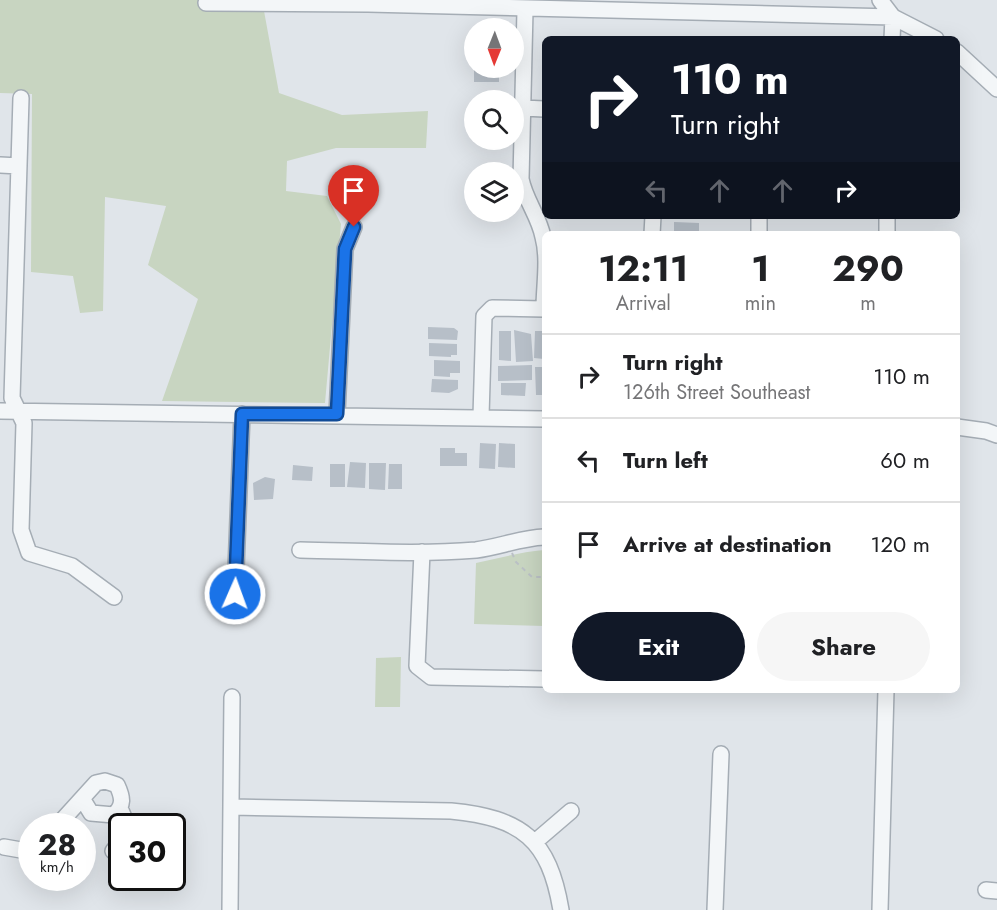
<!DOCTYPE html>
<html lang="en">
<head>
<meta charset="utf-8">
<style>
	:root { --surface:#fff; --page:#f6f6f6; --text:#202124; --muted:#757577; --line:#e0e0e0; --accent:#111827 }
	body { margin:0; font-family:Jost,sans-serif; background:var(--page); color:var(--text); height:100vh; display:flex; flex-direction:column; font-size:22px; white-space:nowrap }
	* { box-sizing:border-box; margin:0 }
	p { font-size:20px; color:var(--muted) }
	.icon { flex:none; width:33px; height:33px; fill:none; stroke:currentColor; stroke-width:2; stroke-linecap:round; stroke-linejoin:round }
	.map { position:relative; flex:1; overflow:hidden }
	.drawer { position:absolute; left:542px; top:231px; width:418px; height:462px; display:flex; flex-direction:column; background:var(--surface); border-radius:9px; box-shadow:0 6px 24px #0002 }
	.drawer>* { flex:none }
	.hud { position:absolute; left:542px; top:36px; width:418px; height:183px; border-radius:9px; box-shadow:0 6px 24px #0002; background:#111827; color:#fff; overflow:hidden }
	.needle { width:39px; rotate:181deg }
	.fabs { position:absolute; left:464px; top:18px; display:grid; gap:12px }
	.fabs a { display:grid; place-items:center; width:60px; height:60px; border-radius:50%; background:var(--surface); box-shadow:0 6px 24px #0002; font-size:30px }
	.speed { position:absolute; left:18px; top:813px; display:flex; gap:12px; font-size:30px; font-weight:700; text-align:center }
	.speed>* { display:grid; place-content:center; width:78px; height:78px; border-radius:50%; background:var(--surface); box-shadow:0 6px 24px #0002; line-height:1 }
	.speed small { font-size:15px; font-weight:400 }
	.speed .limit { border:3px solid #111; border-radius:9px; background:#fff; color:#111 }
	.pin { position:absolute; display:grid; place-items:center; width:51px; height:51px; color:#fff; margin:-62px -26px; border-radius:50% 50% 50% 0; rotate:-45deg; box-shadow:0 0 6px #0007 }
	.pin .icon { rotate:45deg }
	.me { position:absolute; width:66px; margin:-33px; rotate:2deg; stroke-linejoin:round; filter:drop-shadow(0 0 4px #0008) }
	.turn { display:flex; align-items:center; gap:21px; height:126px; padding:0 30px; font-size:27px }
	.turn .icon { width:78px; height:78px; stroke-width:2.5 }
	.turn b { display:block; font-size:42px; line-height:51px }
	.lanes { display:flex; align-items:center; height:57px; padding:0 30px; background:#0003; justify-content:center; gap:30px; direction:ltr }
	.lanes .off { opacity:.35 }
	.eta { display:flex; justify-content:space-evenly; align-items:center; height:102px; text-align:center }
	.eta b { font-size:36px; font-weight:700; line-height:42px }
	.cta { display:flex; gap:12px; margin-top:auto; padding:12px 30px }
	.cta a { flex:1; height:69px; border-radius:36px; background:var(--accent); color:#fff; font-size:24px; font-weight:700; line-height:69px; text-align:center }
	.cta a+a { background:var(--page); color:var(--text) }
	ul { padding:0; list-style:none }
	li { display:flex; align-items:center; gap:18px; height:84px; padding:0 30px; border-top:2px solid var(--line) }
	li div { flex:1 }
	li b { display:block; font-size:22px }
	li em { font-style:normal }
	.map>svg:first-child { display:block }
</style>
</head>
<body>
<div class="map">
<svg width="997" height="910" viewBox="0 0 997 910">
	<rect width="100%" height="100%" fill="#e0e5ea"/>
	<path fill="#c8d5c1" d="M0 0H262L279 93 342 115 428 111 426 148H336L287 161 286 191 327 196 341 224 325 403 162 401 198 299 148 265 166 206 105 197 103 311 80 313 73 276 31 272 32 94 0 93Z
		M544 550V626L474 624 476 563C499 558 521 552 544 550Z
		M401 657 400 707H375L376 658Z"/>
	<path fill="#b7bfc8" d="M474 68H494V70L499 71V82H474Z
		M674 222 699 223V234H674Z
		M428 327 454 328 458 331 457 340 428 339Z
		M514 330 531 334 533 361 516 362Z
		M499 331H511V361L499 360Z
		M535 331H544V359L534 358Z
		M429 343 457 344V355H451V357L429 356Z
		M434 360 460 361V373H450V377L434 376Z
		M532 365V380L498 381V366Z
		M535 367H544V395H536Z
		M432 379 458 380V389L449 393 431 392Z
		M501 383H526L525 396 501 395Z
		M480 443 496 444 495 469 479 468Z
		M499 443 515 444V468L498 467Z
		M440 448H455V453H467V466H440Z
		M350 462 366 463 365 488 347 487Z
		M369 463H386L385 490 369 489Z
		M330 464H345V487H330Z
		M389 464H402V489H388Z
		M293 465 313 467 312 481 292 480Z
		M265 477 275 479 273 499 254 500 253 483Z"/>
	<g fill="none" stroke-linecap="round" stroke-linejoin="round">
		<g stroke="#a5adb5" stroke-width="18">
			<path id="minor" d="M880 0 893 17 892 39
				M206 3 368 4 893 17 936 39
				M525 10 521 179C525 200 539 216 543 237 549 259 544 286 544 309
				M957 52 997 89
				M21 98 12 398 24 423 21 530 29 553 72 566 114 597
				M523 108 544 109
				M0 165 19 166
				M652 234 653 216
				M759 234V216
				M887 234V216
				M0 411 544 419
				M337 414 345 249 354 227
				M481 416 484 316 492 308 544 309
				M957 427 986 431 997 435
				M300 550C358 551 418 555 476 550 499 547 521 538 544 537
				M422 552 417 666 431 677 544 679
				M235 594 242 414
				M231 807 451 811C522 818 549 839 561 910
				M120 808 125 820 124 826
				M57 826 96 783 105 781 117 785C123 798 124 805 114 815L91 813 83 800
				M536 841 571 811
				M4 847 21 850 32 849
				M113 851 122 840
				M986 890 997 891
				M230 910 232 697
				M715 910 721 754
				M880 910 886 690"/>
		</g>
		<path stroke="#bac0c5" stroke-width="2" stroke-dasharray="4.5 4.5" stroke-linecap="butt" d="M512 553 516 562 532 577H544"/>
		<use href="#minor" stroke="#f3f6f8" stroke-width="15"/>
	</g>
	<g fill="none" stroke-linecap="round" stroke-linejoin="round">
		<g stroke="#114b97" stroke-width="15">
			<path id="route" d="M235 594 242 414H337L345 249 354 227"/>
		</g>
		<use href="#route" stroke="#1a73e8" stroke-width="10"/>
	</g>
</svg>
<div class="fabs">
<a><svg class="needle" viewBox="-14 -14 28 28"><path d="M0-13l5 13h-10z" fill="#e53935"/><path d="M0 13l5-13h-10z" fill="#757577"/></svg></a>
<a><svg class="icon" aria-label="search" viewBox="0 0 24 24"><circle cx="10" cy="10" r="6"/><path d="M15 15l6 6"/></svg></a>
<a><svg class="icon" aria-label="layers" viewBox="0 0 24 24"><path d="M12 4l9 5-9 5-9-5zM3 14l9 5 9-5"/></svg></a>
</div>
<div class="speed"><div>28<small>km/h</small></div><div class="limit">30</div></div>
<div class="pin" style="left:354px;top:227px;background:#d93025"><svg class="icon" aria-label="arrive" viewBox="0 0 24 24"><path d="M6 21V4h12l-3 4 3 4H6"/></svg></div>
<svg class="me" style="left:235px;top:594px" viewBox="-20 -20 40 40"><circle r="17" fill="#1a73e8" stroke="#fff" stroke-width="3"/><path d="M0-11L8 9 0 5-8 9z" fill="#fff"/></svg>
<div class="hud">
<div class="turn"><svg class="icon" aria-label="right" viewBox="0 0 24 24"><path d="M7 20v-9h11M14 6l5 5-5 5"/></svg><div><b>110 m</b>Turn right</div></div>
<div class="lanes"><svg class="icon off" aria-label="left" viewBox="0 0 24 24"><path d="M17 20v-9H6M10 6l-5 5 5 5"/></svg><svg class="icon off" aria-label="ahead" viewBox="0 0 24 24"><path d="M12 20V5M6 11l6-6 6 6"/></svg><svg class="icon off" aria-label="ahead" viewBox="0 0 24 24"><path d="M12 20V5M6 11l6-6 6 6"/></svg><svg class="icon" aria-label="right" viewBox="0 0 24 24"><path d="M7 20v-9h11M14 6l5 5-5 5"/></svg></div>
</div>
<section class="drawer">
<div class="eta">
<div><b>12:11</b><p>Arrival</p></div>
<div><b>1</b><p>min</p></div>
<div><b>290</b><p>m</p></div>
</div>
<ul>
<li><svg class="icon" aria-label="right" viewBox="0 0 24 24"><path d="M7 20v-9h11M14 6l5 5-5 5"/></svg><div><b>Turn right</b><p>126th Street Southeast</p></div><em>110 m</em></li>
<li><svg class="icon" aria-label="left" viewBox="0 0 24 24"><path d="M17 20v-9H6M10 6l-5 5 5 5"/></svg><div><b>Turn left</b></div><em>60 m</em></li>
<li><svg class="icon" aria-label="arrive" viewBox="0 0 24 24"><path d="M6 21V4h12l-3 4 3 4H6"/></svg><div><b>Arrive at destination</b></div><em>120 m</em></li>
</ul>
<div class="cta"><a>Exit</a><a>Share</a></div>
</section>
</div>
</body>
</html>
